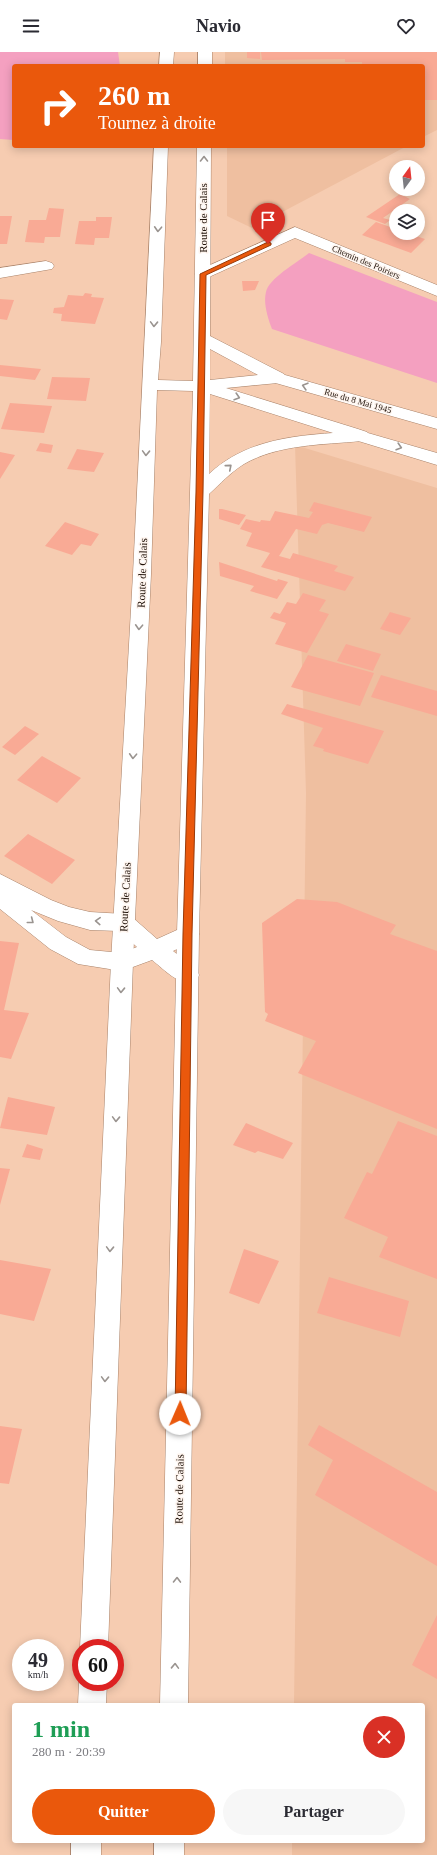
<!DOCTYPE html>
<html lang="fr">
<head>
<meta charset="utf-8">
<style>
	:root { --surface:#fff; --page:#f7f7f7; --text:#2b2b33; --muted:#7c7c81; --accent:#ea580c }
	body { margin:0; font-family:Georgia,serif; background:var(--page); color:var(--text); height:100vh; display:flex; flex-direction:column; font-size:15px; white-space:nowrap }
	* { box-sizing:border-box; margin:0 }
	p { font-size:13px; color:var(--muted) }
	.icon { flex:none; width:22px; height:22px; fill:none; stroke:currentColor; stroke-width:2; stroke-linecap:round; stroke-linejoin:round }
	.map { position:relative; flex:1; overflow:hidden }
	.panel { position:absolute; left:12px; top:1651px; width:413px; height:140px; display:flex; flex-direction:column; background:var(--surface); border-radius:4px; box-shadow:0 2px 10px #0003 }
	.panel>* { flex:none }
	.banner { position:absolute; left:12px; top:12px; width:413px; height:84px; border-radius:4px; box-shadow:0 2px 10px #0003; background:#ea580c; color:#fff; overflow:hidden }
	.needle { width:26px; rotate:15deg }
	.buttons { position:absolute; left:389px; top:108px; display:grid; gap:8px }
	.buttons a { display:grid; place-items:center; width:36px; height:36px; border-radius:50%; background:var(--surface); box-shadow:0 2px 10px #0003; font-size:20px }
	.speed { position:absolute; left:12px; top:1587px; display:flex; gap:8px; font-size:20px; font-weight:700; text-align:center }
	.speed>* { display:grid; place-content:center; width:52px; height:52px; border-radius:50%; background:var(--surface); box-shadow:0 2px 10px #0003; line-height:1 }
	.speed small { font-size:10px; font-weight:400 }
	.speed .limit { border:6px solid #d22; background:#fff; color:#111 }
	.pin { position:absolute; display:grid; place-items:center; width:34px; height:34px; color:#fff; margin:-41px -17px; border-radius:50% 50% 50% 0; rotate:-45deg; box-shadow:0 0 4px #0007 }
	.pin .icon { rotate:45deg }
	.me { position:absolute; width:44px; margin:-22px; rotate:1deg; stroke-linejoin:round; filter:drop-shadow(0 0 3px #0008) }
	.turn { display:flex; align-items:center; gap:14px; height:84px; padding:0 20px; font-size:18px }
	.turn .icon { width:52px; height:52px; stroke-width:2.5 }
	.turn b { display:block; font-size:28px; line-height:34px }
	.round { display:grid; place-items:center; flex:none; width:42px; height:42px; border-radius:21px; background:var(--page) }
	.summary { display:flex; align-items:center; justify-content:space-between; height:68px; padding:0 20px }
	h1 { font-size:24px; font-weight:700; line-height:30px; color:#1e9e55 }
	.cta { display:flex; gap:8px; margin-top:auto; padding:8px 20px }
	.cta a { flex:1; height:46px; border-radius:24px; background:var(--accent); color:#fff; font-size:16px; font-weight:700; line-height:46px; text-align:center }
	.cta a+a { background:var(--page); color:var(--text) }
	header { display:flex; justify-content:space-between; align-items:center; height:52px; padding:0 20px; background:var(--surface); font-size:18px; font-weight:700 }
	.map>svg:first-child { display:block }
</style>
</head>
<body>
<header><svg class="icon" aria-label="menu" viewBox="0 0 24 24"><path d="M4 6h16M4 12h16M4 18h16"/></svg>Navio<svg class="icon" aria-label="heart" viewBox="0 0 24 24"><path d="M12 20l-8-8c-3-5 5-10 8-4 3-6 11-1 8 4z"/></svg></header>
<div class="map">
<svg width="437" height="1803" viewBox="0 0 437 1803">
	<rect width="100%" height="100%" fill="#f6ccb1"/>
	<path fill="#efbfa0" d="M225 0H437V78L423 85V14H225Z
		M227 94H407L252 176 227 164Z
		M295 393 437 436V1803H292V1789H423V1653H294L306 741Z"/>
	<path fill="#f4a0c0" d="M0 0H118L120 14H14V88L0 87Z
		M309 201 437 250V331L272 277C268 267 263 251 266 240 269 226 298 210 309 201Z"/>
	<path fill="#f9aa95" d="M247 0H260V7L247 6Z
		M261 0H437V48H423V14H362V10H345V7L262 8Z
		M400 142 410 147 383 166 390 168 385 172 366 165Z
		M49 156 64 157 60 185H45L44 191 25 190 29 168H46Z
		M0 164H12L7 192H0Z
		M96 165H112L109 186H95L94 193 75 192 79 169H96Z
		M376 170 396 177V181H407L425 187 411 201 362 183Z
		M242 229H259L255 238 243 239Z
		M85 241 92 242 91 245 104 246 95 272 61 269 62 262 53 261 54 256 64 255 68 243 83 244Z
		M0 247 14 248 7 268 0 267Z
		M0 313 41 317 35 328 0 324Z
		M52 325 90 326 86 349 47 347Z
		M10 351 52 354 44 381 1 377Z
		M40 391 53 393 51 401 36 399Z
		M77 397 104 401 94 420 67 417Z
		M0 400 15 403 0 427Z
		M314 450 372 465 364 480 328 471 322 473 317 482 296 477 279 504 290 507 293 501 338 514 334 519 354 525 345 539 261 515 270 501 246 494 252 481 240 477 246 467 260 470 261 468 270 469 275 459 309 466 313 460 309 459Z
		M219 457H222L246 463 239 473 219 467Z
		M65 470 99 482 91 494 81 492 72 503 45 494Z
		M219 510 277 529 278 527 288 530 277 547 267 544 250 539 254 534 220 524Z
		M303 541 326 548 319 559 329 562 307 601 275 592 286 571 270 566 274 560 280 562 287 550 296 552Z
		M390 560 411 566 400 583 380 577Z
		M346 592 381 602 373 619 337 609Z
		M308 603 374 621 360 654 291 635Z
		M381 623 437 639V664L371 645Z
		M287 652 316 660 384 679 368 712 323 699 324 697 313 694 323 676 281 662Z
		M25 674 39 682 15 703 2 695Z
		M42 704 81 726 57 751 17 728Z
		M28 782 75 808 52 832 4 804Z
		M297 847 337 850 396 873 390 882 437 899V1077L298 1021 316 989 265 969 268 962 265 960 262 871Z
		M0 889 19 891 4 958 29 961 11 1007 0 1005Z
		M8 1045 55 1055 47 1083 0 1076Z
		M398 1069 437 1084V1227L379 1205 388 1185 344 1166 367 1120 372 1122Z
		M246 1071 293 1091 283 1107 258 1099 255 1101 233 1093Z
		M27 1092 43 1097 40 1108 22 1105Z
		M0 1116 10 1117 0 1153Z
		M244 1197 279 1209 259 1252 229 1241Z
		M0 1208 51 1217 34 1269 0 1262Z
		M329 1225 409 1249 400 1285 317 1261Z
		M319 1373 437 1440V1514L315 1443 333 1408 308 1393Z
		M0 1374 22 1377 9 1432 0 1431Z
		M437 1563V1627L412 1613Z"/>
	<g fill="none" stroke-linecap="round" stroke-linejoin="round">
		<g stroke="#a88269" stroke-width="1">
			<path id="lane" d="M46 209 52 211 54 214 52 217 0 226V216Z"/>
		</g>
		<g stroke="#a88269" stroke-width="1">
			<path id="street" d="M295 175 437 233V244L295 186 209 225H197L195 222 197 219Z
				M278 321 437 366V377L272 330 270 326 272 322Z
				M361 379 437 401V413L355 388 352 384 355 380Z"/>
		</g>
		<g stroke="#a88269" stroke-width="1">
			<path id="secondary" d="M0 822 51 848 69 855 90 860 124 862 132 865 157 887 188 873 196 876 199 882 196 888 173 899 196 917 199 923 196 929C179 935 165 918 152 908L122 919 78 912 50 897 0 857ZM31 858 58 869 90 878 119 879 137 895 122 901 90 898 66 885Z"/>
		</g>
		<g stroke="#a88269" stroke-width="1">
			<path id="primary" d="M160 0H174L173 14H159Z
				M198 0H212V14H198Z
				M154 94H168L161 290 158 328 193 329 197 94H211L210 284 284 322 286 326 284 330 278 331 226 336 358 377 367 380 370 384 367 388 361 389C322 393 279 392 244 412 231 420 220 432 209 442L199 882 188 1653H160L177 882 193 339 157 338 151 522 133 910 108 1596H81V1599L80 1596 111 910 133 522ZM210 297 258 323 210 328ZM210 342 333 381C288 384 243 390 209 422Z
				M81 1624V1630H107L106 1653H78L79 1630Z
				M71 1789H101V1803H71Z
				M154 1789H184V1803H154Z"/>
		</g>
		<use href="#lane" fill="#fff" fill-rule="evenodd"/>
		<use href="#street" fill="#fff" fill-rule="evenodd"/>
		<use href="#secondary" fill="#fff" fill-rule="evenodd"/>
		<use href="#primary" fill="#fff" fill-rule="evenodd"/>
	</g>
	<defs><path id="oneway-chevron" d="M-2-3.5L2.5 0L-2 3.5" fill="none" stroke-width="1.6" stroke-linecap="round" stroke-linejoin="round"/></defs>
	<g stroke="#9a9490">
		<use href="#oneway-chevron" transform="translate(204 107) rotate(-90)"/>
		<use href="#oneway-chevron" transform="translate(158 177) rotate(93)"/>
		<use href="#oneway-chevron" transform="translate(154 272) rotate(92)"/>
		<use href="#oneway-chevron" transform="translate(305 334) rotate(-164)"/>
		<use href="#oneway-chevron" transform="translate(237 345) rotate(17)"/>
		<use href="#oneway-chevron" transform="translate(399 395) rotate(17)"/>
		<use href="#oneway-chevron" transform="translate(146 401) rotate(92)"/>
		<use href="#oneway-chevron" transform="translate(229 415) rotate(-40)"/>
		<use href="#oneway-chevron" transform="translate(139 575) rotate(93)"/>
		<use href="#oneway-chevron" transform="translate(133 704) rotate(93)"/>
		<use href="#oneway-chevron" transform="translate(31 869) rotate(38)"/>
		<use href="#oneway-chevron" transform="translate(98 869) rotate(-177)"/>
		<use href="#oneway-chevron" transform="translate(121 938) rotate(92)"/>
		<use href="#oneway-chevron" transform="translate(116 1067) rotate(92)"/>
		<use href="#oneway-chevron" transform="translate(110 1197) rotate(92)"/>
		<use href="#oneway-chevron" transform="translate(105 1327) rotate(92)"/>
		<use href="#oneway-chevron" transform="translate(177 1528) rotate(-89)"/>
		<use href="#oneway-chevron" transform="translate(175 1614) rotate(-88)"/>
	</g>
	<path fill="#ea580c" stroke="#983908" d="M268 190 271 191V193L206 223 203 440 192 882 186 1362 184 1366 180 1368 176 1366 175 1362 183 882 196 440 200 222Z"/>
	<g text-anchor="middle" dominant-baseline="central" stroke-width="3" stroke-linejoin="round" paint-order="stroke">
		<g font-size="9" fill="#1f1108" stroke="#fef5ef">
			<text transform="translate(366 210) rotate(23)">Chemin des Poiriers</text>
			<text transform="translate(358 349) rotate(16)">Rue du 8 Mai 1945</text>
		</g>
		<g font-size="11" fill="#1f1108" stroke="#fef5ef">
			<text transform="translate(203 166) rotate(-90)">Route de Calais</text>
			<text transform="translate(142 521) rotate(-88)">Route de Calais</text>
			<text transform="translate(125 845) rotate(-87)">Route de Calais</text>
			<text transform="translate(179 1437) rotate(-89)">Route de Calais</text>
		</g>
	</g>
</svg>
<div class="buttons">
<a><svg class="needle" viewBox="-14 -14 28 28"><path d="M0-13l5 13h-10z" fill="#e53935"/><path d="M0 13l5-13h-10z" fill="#7c7c81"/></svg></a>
<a><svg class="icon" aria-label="layers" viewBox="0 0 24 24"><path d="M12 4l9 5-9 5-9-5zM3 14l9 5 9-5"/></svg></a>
</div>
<div class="speed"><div>49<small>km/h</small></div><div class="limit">60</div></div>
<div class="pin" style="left:268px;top:192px;background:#d93025"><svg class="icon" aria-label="arrive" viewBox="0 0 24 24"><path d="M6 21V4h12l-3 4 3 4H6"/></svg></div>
<svg class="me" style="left:180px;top:1362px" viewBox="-20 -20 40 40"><circle r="19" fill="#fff"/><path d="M0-13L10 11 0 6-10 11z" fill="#ea580c"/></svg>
<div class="banner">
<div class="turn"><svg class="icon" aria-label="right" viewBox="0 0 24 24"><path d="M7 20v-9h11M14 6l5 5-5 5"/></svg><div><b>260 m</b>Tournez à droite</div></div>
</div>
<section class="panel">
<div class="summary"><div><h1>1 min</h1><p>280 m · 20:39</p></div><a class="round" style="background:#d93025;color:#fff"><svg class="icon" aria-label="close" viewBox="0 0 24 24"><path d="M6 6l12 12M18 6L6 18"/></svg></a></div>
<div class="cta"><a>Quitter</a><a>Partager</a></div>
</section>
</div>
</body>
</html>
